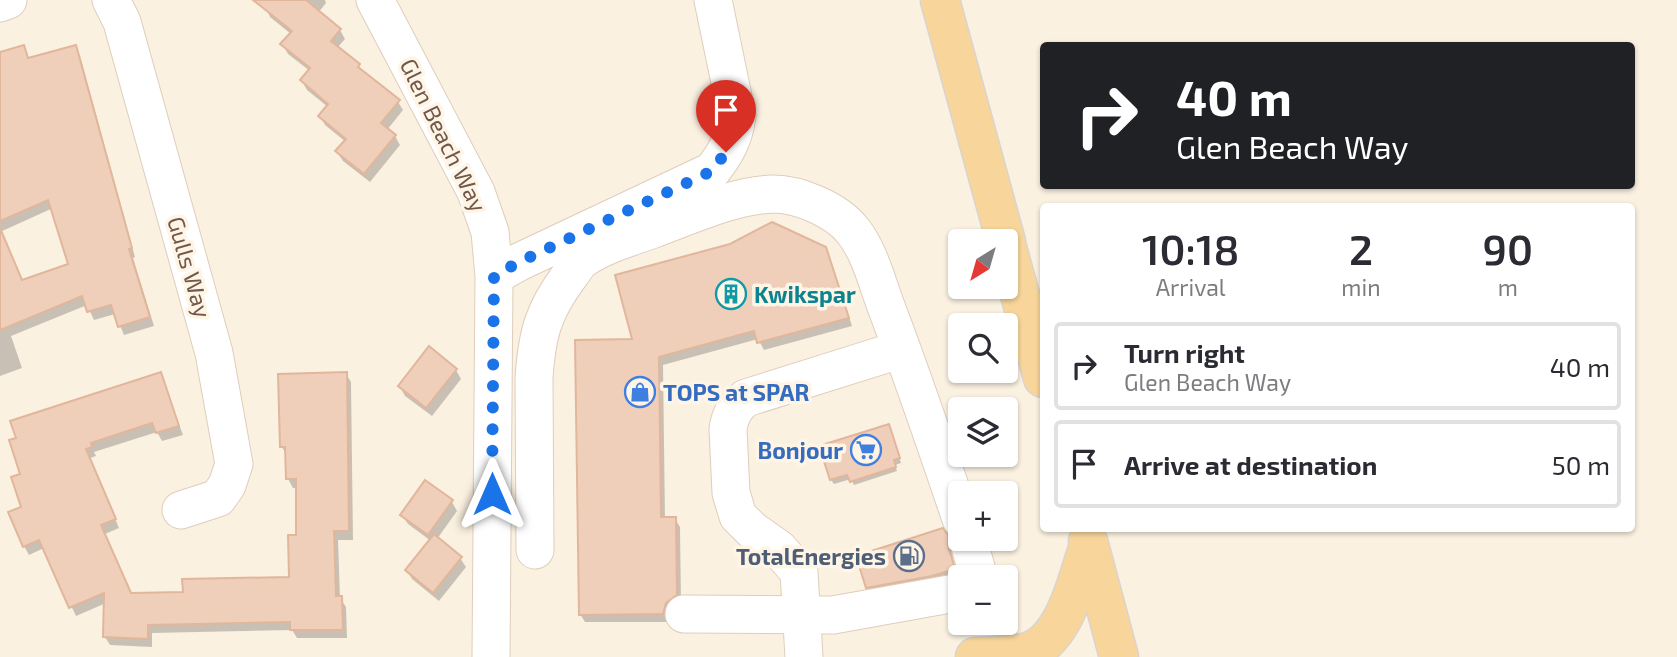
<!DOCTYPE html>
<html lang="en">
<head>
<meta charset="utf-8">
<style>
	:root { --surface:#fff; --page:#f2f2f3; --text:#2b2b33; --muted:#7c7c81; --line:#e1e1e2 }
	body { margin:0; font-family:"Exo 2",sans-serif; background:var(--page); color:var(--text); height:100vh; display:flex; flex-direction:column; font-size:26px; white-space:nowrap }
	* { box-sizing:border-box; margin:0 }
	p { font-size:23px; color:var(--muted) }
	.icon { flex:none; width:38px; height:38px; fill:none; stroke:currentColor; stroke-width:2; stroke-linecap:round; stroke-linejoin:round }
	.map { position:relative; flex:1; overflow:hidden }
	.details { position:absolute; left:1040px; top:203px; width:595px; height:329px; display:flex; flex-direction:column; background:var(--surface); border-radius:7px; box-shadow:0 2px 5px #0004 }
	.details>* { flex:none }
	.banner { position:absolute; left:1040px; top:42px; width:595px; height:147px; border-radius:7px; box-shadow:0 2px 5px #0004; background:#202124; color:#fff; overflow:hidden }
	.needle { width:46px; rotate:217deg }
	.tools { position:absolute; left:948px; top:229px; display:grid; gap:14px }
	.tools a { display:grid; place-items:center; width:70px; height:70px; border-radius:7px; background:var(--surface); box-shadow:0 2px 5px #0004; font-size:35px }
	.pin { position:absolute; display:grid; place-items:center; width:60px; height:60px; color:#fff; margin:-72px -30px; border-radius:50% 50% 50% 0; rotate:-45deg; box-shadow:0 0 7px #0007 }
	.pin .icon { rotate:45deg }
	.me { position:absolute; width:77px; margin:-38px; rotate:0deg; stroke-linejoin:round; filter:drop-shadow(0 0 5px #0008) }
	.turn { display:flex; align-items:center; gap:24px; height:147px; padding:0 21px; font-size:32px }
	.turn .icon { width:91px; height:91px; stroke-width:2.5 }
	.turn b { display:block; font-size:49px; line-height:60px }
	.eta { display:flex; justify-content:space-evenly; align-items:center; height:119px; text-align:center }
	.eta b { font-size:42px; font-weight:600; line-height:49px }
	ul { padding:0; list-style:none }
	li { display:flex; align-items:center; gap:21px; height:88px; margin:0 14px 10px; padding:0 7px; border:4px solid var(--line); border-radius:7px }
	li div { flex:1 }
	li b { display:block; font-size:26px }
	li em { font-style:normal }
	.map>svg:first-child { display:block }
</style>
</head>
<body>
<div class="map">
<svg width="1677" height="657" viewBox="0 0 1677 657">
	<rect width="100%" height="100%" fill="#fbf1e1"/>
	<path fill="#0003" d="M263 0H325L326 3 318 13 340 30 345 39 337 48 358 65 363 73 398 102 403 110 387 130 395 136 400 145 370 182 343 161 337 152 346 142 325 125 320 116 328 107 307 90 302 81 310 71 288 54 283 45 291 34 270 17Z
		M23 47 29 59 75 47 80 56 135 257 133 258 154 326 124 335 115 314 94 320 87 305 11 336 22 368 0 376V258L23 282 70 265 53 208 0 232V53Z
		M825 249 830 258 852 326 764 350 758 339 663 365 665 519H675L680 527 681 603 670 611 667 622H585L580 614 635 341Z
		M456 370 461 379 432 416 405 396 400 387Z
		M160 374 183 435 162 441 157 432 94 452 96 456 90 458 119 528 105 534 131 595 184 594 291 578 298 536 297 488H293L288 479 287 456 282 447 346 374 351 382 353 540H338L340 598 346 607 347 638H297L292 630 152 633V647L110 645 105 637 106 603 76 616 44 548 29 555 24 546 22 475Z
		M890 430 901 463 895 465 897 471 854 485 851 479 834 484 831 480Z
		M426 483 452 502 457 511 437 539 460 558 466 567 439 601 412 579 407 570 431 541 408 524 402 515Z
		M942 530 949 541 956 573 935 580 870 591 868 587Z"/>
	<path fill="#efcfba" stroke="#e1b69b" stroke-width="2" d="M253 0H306L341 29 331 41 360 64 358 67 400 100 381 123 396 135 364 174 335 151 346 139 318 116 328 104 300 80 310 68 280 44 292 31Z
		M24 45 28 58 76 45 132 248 129 249 150 317 118 327 111 305 87 312 82 296 0 330V228L22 280 68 264 48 200 0 221V52Z
		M772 222 826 247 849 318 757 343 754 331 659 357 661 517H676L677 595 666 603 663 614 579 615 575 340 632 339 615 275 730 244Z
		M429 346 457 369 426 408 398 386Z
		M161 372 179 426 156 433 152 423 91 443 92 447 86 449 116 519 101 525 131 593 183 592 182 579 289 577 288 535H296V479H286L285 447H280L278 374 347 372 349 531H334L336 596H342L343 630H290V622L148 625V639L103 637 104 593 69 608 39 540 23 547 8 512 21 507 11 477 20 474 9 440 16 438 10 421Z
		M889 424 900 458 894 460 896 467 850 482 847 475 830 480 819 446Z
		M425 480 453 500 428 535 400 515Z
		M943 528 948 535V545L955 569 932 576 866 588 856 556Z
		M434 534 462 557 433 593 405 570Z"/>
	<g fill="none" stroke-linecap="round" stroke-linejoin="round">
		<g stroke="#dfcdbd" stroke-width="39">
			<path id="minor" d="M111 0 122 22 214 353 234 464 227 485 218 498 181 510
				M375 0 476 192 490 232 494 276 491 657
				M0 3 8 0
				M494 276 519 262 712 171C726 153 734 139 737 116L713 0
				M968 539 979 578
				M535 550 534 378C537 334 543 311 570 275 574 270 578 262 583 259 603 245 629 238 651 230 690 216 731 196 773 194 799 194 837 210 853 231 870 252 877 283 887 309 913 378 937 448 961 519
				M684 614 833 615 961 592
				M804 657 799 572 779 549 752 530 738 516 731 493 728 429C730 415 735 406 746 398L902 349"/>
		</g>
		<g stroke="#dad4d0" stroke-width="41">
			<path id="major" d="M940 0 1006 242
				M1006 244 1043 378
				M1088 541 1119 657
				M975 657C991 656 1009 656 1024 653 1065 644 1077 579 1089 545"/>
		</g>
		<use href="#minor" stroke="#fff" stroke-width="37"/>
		<use href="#major" stroke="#f8d69b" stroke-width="38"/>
	</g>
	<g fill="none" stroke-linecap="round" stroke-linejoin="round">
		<path stroke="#1a73e8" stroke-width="12" stroke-dasharray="0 21.6" d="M492 494 494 276 519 262 712 171 726 152"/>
	</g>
	<defs>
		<g id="building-ring" transform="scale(1.575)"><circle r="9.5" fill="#fef5e7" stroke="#0f9aa8" stroke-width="1.5"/><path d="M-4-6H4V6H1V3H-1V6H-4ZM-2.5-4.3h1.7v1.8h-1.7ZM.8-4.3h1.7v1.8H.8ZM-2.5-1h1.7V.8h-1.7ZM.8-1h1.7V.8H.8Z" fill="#0f9aa8"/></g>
		<g id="shop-ring" transform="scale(1.575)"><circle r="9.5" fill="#fef5e7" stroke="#3f7fe0" stroke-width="1.5"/><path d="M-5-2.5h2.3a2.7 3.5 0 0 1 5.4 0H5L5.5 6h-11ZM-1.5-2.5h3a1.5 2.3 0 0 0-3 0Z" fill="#3f7fe0"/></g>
		<g id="supermarket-ring" transform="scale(1.575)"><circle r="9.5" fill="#fef5e7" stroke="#3f7fe0" stroke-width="1.5"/><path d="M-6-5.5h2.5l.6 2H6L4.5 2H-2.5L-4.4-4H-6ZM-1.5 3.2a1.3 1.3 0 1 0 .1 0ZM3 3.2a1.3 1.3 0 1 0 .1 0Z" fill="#3f7fe0"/></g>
		<g id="fuel-ring" transform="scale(1.575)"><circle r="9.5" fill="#fef5e7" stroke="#5c6f8a" stroke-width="1.5"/><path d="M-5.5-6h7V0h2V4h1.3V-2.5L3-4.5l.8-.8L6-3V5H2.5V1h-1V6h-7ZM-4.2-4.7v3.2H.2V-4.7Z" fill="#5c6f8a"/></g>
	</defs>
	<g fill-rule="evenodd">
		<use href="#building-ring" x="731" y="294"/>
		<use href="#shop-ring" x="640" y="392"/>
		<use href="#supermarket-ring" x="866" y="450"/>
		<use href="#fuel-ring" x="909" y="556"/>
	</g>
	<g text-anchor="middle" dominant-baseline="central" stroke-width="7" stroke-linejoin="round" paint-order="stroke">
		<g font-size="23" fill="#715849" stroke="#fef5e7">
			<text transform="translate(444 135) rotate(64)">Glen Beach Way</text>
			<text transform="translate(190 267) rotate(74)">Gulls Way</text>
		</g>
		<g font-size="23" font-weight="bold" fill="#0d838f" stroke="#fef5e7" text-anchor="start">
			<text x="754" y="294">Kwikspar</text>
		</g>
		<g font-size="23" font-weight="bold" fill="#366cbe" stroke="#fef5e7" text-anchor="start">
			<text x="663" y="392">TOPS at SPAR</text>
			<text x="843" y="450" text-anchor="end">Bonjour</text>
		</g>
		<g font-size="23" font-weight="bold" fill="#4e5e75" stroke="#fef5e7" text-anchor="end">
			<text x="886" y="556">TotalEnergies</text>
		</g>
	</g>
</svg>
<div class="tools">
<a><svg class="needle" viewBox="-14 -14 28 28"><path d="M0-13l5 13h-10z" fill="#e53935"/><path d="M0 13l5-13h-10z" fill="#7c7c81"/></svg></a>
<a><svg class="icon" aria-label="search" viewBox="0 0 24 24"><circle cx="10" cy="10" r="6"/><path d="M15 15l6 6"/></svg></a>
<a><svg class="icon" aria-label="layers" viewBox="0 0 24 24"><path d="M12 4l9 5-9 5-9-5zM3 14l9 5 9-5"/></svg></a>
<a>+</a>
<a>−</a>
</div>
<div class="pin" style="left:726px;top:152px;background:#d93025"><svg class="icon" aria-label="arrive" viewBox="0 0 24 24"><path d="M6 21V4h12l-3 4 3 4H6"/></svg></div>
<svg class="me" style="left:492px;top:494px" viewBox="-20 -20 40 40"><path d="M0-17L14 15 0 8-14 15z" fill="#1a73e8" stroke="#fff" stroke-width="4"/></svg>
<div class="banner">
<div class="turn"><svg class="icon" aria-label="right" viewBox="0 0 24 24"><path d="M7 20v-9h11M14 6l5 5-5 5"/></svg><div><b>40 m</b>Glen Beach Way</div></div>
</div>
<section class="details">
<div class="eta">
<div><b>10:18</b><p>Arrival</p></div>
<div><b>2</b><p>min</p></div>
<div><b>90</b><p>m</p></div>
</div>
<ul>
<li><svg class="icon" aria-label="right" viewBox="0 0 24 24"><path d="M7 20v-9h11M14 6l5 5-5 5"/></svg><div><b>Turn right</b><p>Glen Beach Way</p></div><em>40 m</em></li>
<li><svg class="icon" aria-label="arrive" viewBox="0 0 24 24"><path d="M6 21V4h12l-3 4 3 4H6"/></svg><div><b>Arrive at destination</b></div><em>50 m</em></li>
</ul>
</section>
</div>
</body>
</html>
